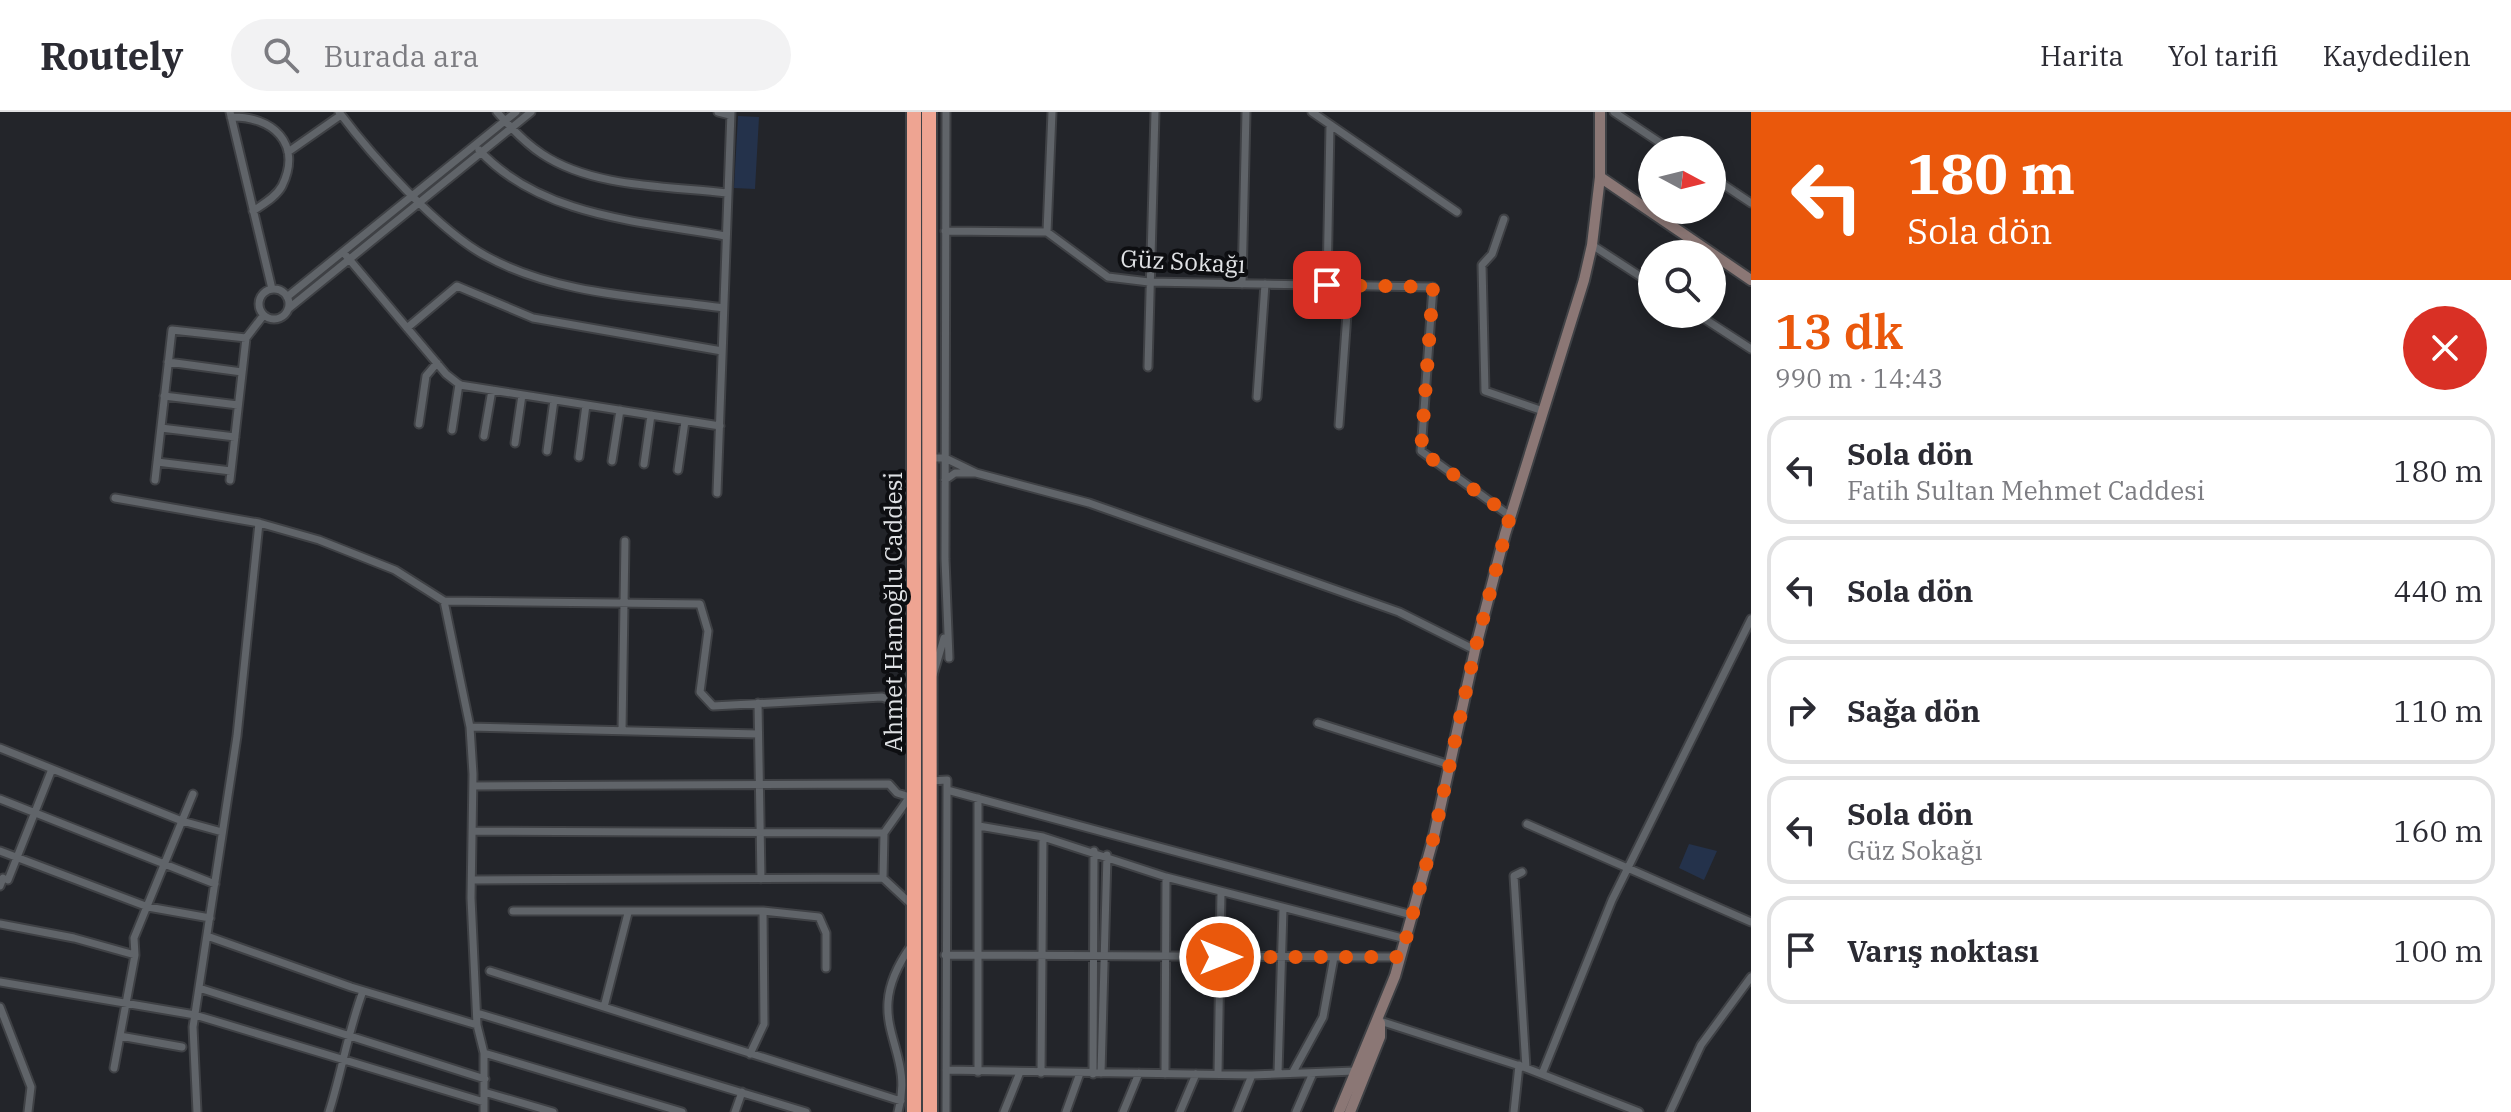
<!DOCTYPE html>
<html lang="tr">
<head>
<meta charset="utf-8">
<style>
	:root { --surface:#fff; --page:#f2f2f3; --text:#2b2b33; --muted:#7c7c81; --line:#e1e1e2; --accent:#ea580c }
	body { margin:0; font-family:"IBM Plex Serif",serif; background:var(--page); color:var(--text); height:100vh; display:flex; flex-direction:column; font-size:30px; white-space:nowrap }
	* { box-sizing:border-box; margin:0 }
	p { font-size:26px; color:var(--muted) }
	.icon { flex:none; width:44px; height:44px; fill:none; stroke:currentColor; stroke-width:2; stroke-linecap:round; stroke-linejoin:round }
	.map { position:relative; flex:1; overflow:hidden }
	.sheet { display:flex; flex-direction:column; background:var(--surface); width:760px }
	.sheet>* { flex:none }
	.guide { background:#ea580c; color:#fff; overflow:hidden }
	.needle { width:52px; rotate:97deg }
	.controls { position:absolute; left:1638px; top:24px; display:grid; gap:16px }
	.controls a { display:grid; place-items:center; width:88px; height:88px; border-radius:50%; background:var(--surface); box-shadow:0 4px 12px #0003; font-size:40px }
	.pin { position:absolute; display:grid; place-items:center; width:68px; height:68px; color:#fff; margin:-34px; border-radius:16px; box-shadow:0 4px 12px #0006 }
	.me { position:absolute; width:88px; margin:-44px; rotate:90deg; stroke-linejoin:round; filter:drop-shadow(0 0 6px #0008) }
	.turn { display:flex; align-items:center; gap:28px; height:168px; padding:0 24px; font-size:36px }
	.turn .icon { width:104px; height:104px; stroke-width:2.5 }
	.turn b { display:block; font-size:56px; line-height:68px }
	.round { display:grid; place-items:center; flex:none; width:84px; height:84px; border-radius:42px; background:var(--page) }
	.summary { display:flex; align-items:center; justify-content:space-between; height:136px; padding:0 24px }
	h1 { font-size:48px; font-weight:600; line-height:60px; color:var(--accent) }
	ul { padding:0; list-style:none }
	li { display:flex; align-items:center; gap:24px; height:108px; margin:0 16px 12px; padding:0 8px; border:4px solid var(--line); border-radius:24px }
	li div { flex:1 }
	li b { display:block; font-size:30px }
	li em { font-style:normal }
	header { display:flex; align-items:center; gap:48px; box-sizing:border-box; height:112px; padding:0 40px; background:var(--surface); border-bottom:2px solid var(--line) }
	header strong { font-size:38px }
	nav { display:flex; gap:44px; margin-inline-start:auto; font-size:28px }
	.search { width:560px; height:72px; background:var(--page); display:flex; align-items:center; gap:20px; box-sizing:border-box; padding:0 28px; border-radius:44px; color:var(--muted); font-size:30px }
	main { display:flex; flex:1; min-height:0 }
	.map>svg:first-child { display:block }
</style>
</head>
<body>
<header>
<strong>Routely</strong>
<div class="search"><svg class="icon" aria-label="search" viewBox="0 0 24 24"><circle cx="10" cy="10" r="6"/><path d="M15 15l6 6"/></svg>Burada ara</div>
<nav><a>Harita</a><a>Yol tarifi</a><a>Kaydedilen</a></nav>
</header>
<main>
<div class="map">
<svg width="1751" height="1000" viewBox="0 0 1751 1000">
	<rect width="100%" height="100%" fill="#23252a"/>
	<path fill="#24324b" d="M738 4 759 5 755 77 734 76Z
		M1689 732 1717 739 1704 768 1679 756Z"/>
	<g fill="none" stroke-linecap="round" stroke-linejoin="round">
		<g stroke="#3f4145" stroke-width="11">
			<path id="street" d="M230 0 272 177
				M339 0C371 43 439 119 486 144 556 183 646 185 723 196
				M497 0C510 15 525 31 542 42 593 76 668 74 727 81
				M718 0 730 3
				M946 0 945 447 949 546
				M1312 0 1457 100
				M1614 0 1671 38
				M231 5C272 4 303 31 282 74 276 85 263 92 253 99
				M479 38C541 105 640 109 725 124
				M288 40 341 3
				M1712 65 1751 91
				M1504 107 1492 142 1482 153 1485 279 1543 299
				M945 119 1047 120 1108 165 1149 170 1433 175 1421 339 1510 404
				M1047 120 1052 0
				M1592 133 1652 172
				M343 140 446 262 460 273 720 314
				M1242 172 1246 0
				M1327 173 1330 13
				M259 192a15 15 0 1 1 30 0a15 15 0 1 1-30 0Z
				M287 185 516 0
				M288 197 531 0
				M1697 202 1751 237
				M407 216 457 174 533 206 722 239
				M168 250 242 260
				M1148 255 1155 0
				M164 284 238 293
				M1257 285 1265 172
				M419 312 426 264 437 251
				M1339 313 1349 174
				M161 316 235 325
				M452 318 459 272
				M484 324 492 278
				M515 331 522 283
				M547 339 554 288
				M579 345 586 293
				M930 346H945L976 361H955L945 368
				M612 349 620 298
				M157 350 231 359
				M644 352 651 303
				M678 358 685 309
				M976 361 1089 391 1399 500 1475 538
				M155 368 172 218 246 226
				M230 368 246 226 263 204
				M717 381 731 0
				M115 386 259 411 319 428 395 458 444 489 700 492 708 519 700 580 713 594 882 585 896 590 912 606
				M444 489 470 615 473 662 471 786 477 913 484 941V1000
				M933 563 944 526
				M758 591 761 767
				M1318 611 1450 653
				M470 615 758 622
				M622 618 625 429
				M0 636 182 709 222 720
				M930 669 947 668V678L1412 803
				M473 674 889 672 897 681 910 685
				M911 683 884 721 883 766 912 793
				M978 686V960
				M0 687 215 772
				M1527 712 1751 810
				M979 714 1043 725 1166 765 1406 827
				M473 719 884 721
				M0 739 148 795 210 806
				M1522 760 1514 764 1526 956
				M8 768 52 657
				M472 768 883 766
				M0 774 3 766
				M513 799H763L819 805 826 821V856
				M0 812 74 826 135 843 134 826 193 682
				M207 824 351 875 477 913
				M945 843 1401 845
				M490 859 901 989
				M0 870 195 903 484 990
				M199 876 485 967
				M0 895 31 975 28 1000
				M604 895 628 801
				M477 901 806 1000
				M1380 909 1526 956 1639 1000
				M120 924 182 935
				M484 941 682 1000
				M750 942 764 912 763 799
				M114 956 135 843
				M946 958 1252 963 1355 959
				M1293 960 1323 905 1334 845
				M1041 961 1043 725
				M1101 961 1107 743
				M1278 961 1283 797
				M1093 962 1094 739
				M1165 962 1166 765
				M1218 962 1221 780
				M1542 962 1612 788 1751 507
				M484 980 553 1000
				M197 1000 193 915 237 624 259 411
				M329 1000C342 959 348 919 363 879
				M735 1000 742 980
				M898 1000C917 934 857 910 911 834
				M946 1000 947 678
				M1004 1000 1020 960
				M1066 1000 1080 961
				M1123 1000 1139 961
				M1180 1000 1196 962
				M1237 1000 1252 963
				M1296 1000 1313 961
				M1514 1000 1519 953
				M1670 1000 1701 933 1751 865"/>
		</g>
		<g stroke="#3f4145" stroke-width="14">
			<path id="secondary" d="M1600 65 1751 168
				M1339 1000 1395 864 1434 724 1475 538 1505 422 1584 168 1592 133 1600 65V0
				M1350 1000 1380 925V911"/>
		</g>
		<g stroke="#3f4145" stroke-width="18">
			<path id="highway" d="M914 0V1000
				M929 0 930 1000"/>
		</g>
		<use href="#street" stroke="#606469" stroke-width="7"/>
		<use href="#secondary" stroke="#8b7775" stroke-width="10"/>
		<use href="#highway" stroke="#eea492" stroke-width="14"/>
	</g>
	<g fill="none" stroke-linecap="round" stroke-linejoin="round">
		<path stroke="#ea580c" stroke-width="14" stroke-dasharray="0 25.2" d="M1220 845H1401L1434 724 1475 538 1510 404 1421 339 1433 175 1327 173"/>
	</g>
	<g text-anchor="middle" dominant-baseline="central" stroke-width="8" stroke-linejoin="round" paint-order="stroke">
		<g font-size="24" fill="#dfe1e4" stroke="#0d0e11">
			<text transform="translate(1183 149) rotate(3)">Güz Sokağı</text>
			<text transform="translate(893 500) rotate(-90)">Ahmet Hamoğlu Caddesi</text>
		</g>
	</g>
</svg>
<div class="controls">
<a><svg class="needle" viewBox="-14 -14 28 28"><path d="M0-13l5 13h-10z" fill="#e53935"/><path d="M0 13l5-13h-10z" fill="#7c7c81"/></svg></a>
<a><svg class="icon" aria-label="search" viewBox="0 0 24 24"><circle cx="10" cy="10" r="6"/><path d="M15 15l6 6"/></svg></a>
</div>
<div class="pin" style="left:1327px;top:173px;background:#d93025"><svg class="icon" aria-label="arrive" viewBox="0 0 24 24"><path d="M6 21V4h12l-3 4 3 4H6"/></svg></div>
<svg class="me" style="left:1220px;top:845px" viewBox="-20 -20 40 40"><circle r="17" fill="#ea580c" stroke="#fff" stroke-width="3"/><path d="M0-11L8 9 0 5-8 9z" fill="#fff"/></svg>
</div>
<section class="sheet">
<div class="guide">
<div class="turn"><svg class="icon" aria-label="left" viewBox="0 0 24 24"><path d="M17 20v-9H6M10 6l-5 5 5 5"/></svg><div><b>180 m</b>Sola dön</div></div>
</div>
<div class="summary"><div><h1>13 dk</h1><p>990 m · 14:43</p></div><a class="round" style="background:#d93025;color:#fff"><svg class="icon" aria-label="close" viewBox="0 0 24 24"><path d="M6 6l12 12M18 6L6 18"/></svg></a></div>
<ul>
<li><svg class="icon" aria-label="left" viewBox="0 0 24 24"><path d="M17 20v-9H6M10 6l-5 5 5 5"/></svg><div><b>Sola dön</b><p>Fatih Sultan Mehmet Caddesi</p></div><em>180 m</em></li>
<li><svg class="icon" aria-label="left" viewBox="0 0 24 24"><path d="M17 20v-9H6M10 6l-5 5 5 5"/></svg><div><b>Sola dön</b></div><em>440 m</em></li>
<li><svg class="icon" aria-label="right" viewBox="0 0 24 24"><path d="M7 20v-9h11M14 6l5 5-5 5"/></svg><div><b>Sağa dön</b></div><em>110 m</em></li>
<li><svg class="icon" aria-label="left" viewBox="0 0 24 24"><path d="M17 20v-9H6M10 6l-5 5 5 5"/></svg><div><b>Sola dön</b><p>Güz Sokağı</p></div><em>160 m</em></li>
<li><svg class="icon" aria-label="arrive" viewBox="0 0 24 24"><path d="M6 21V4h12l-3 4 3 4H6"/></svg><div><b>Varış noktası</b></div><em>100 m</em></li>
</ul>
</section>
</main>
</body>
</html>
